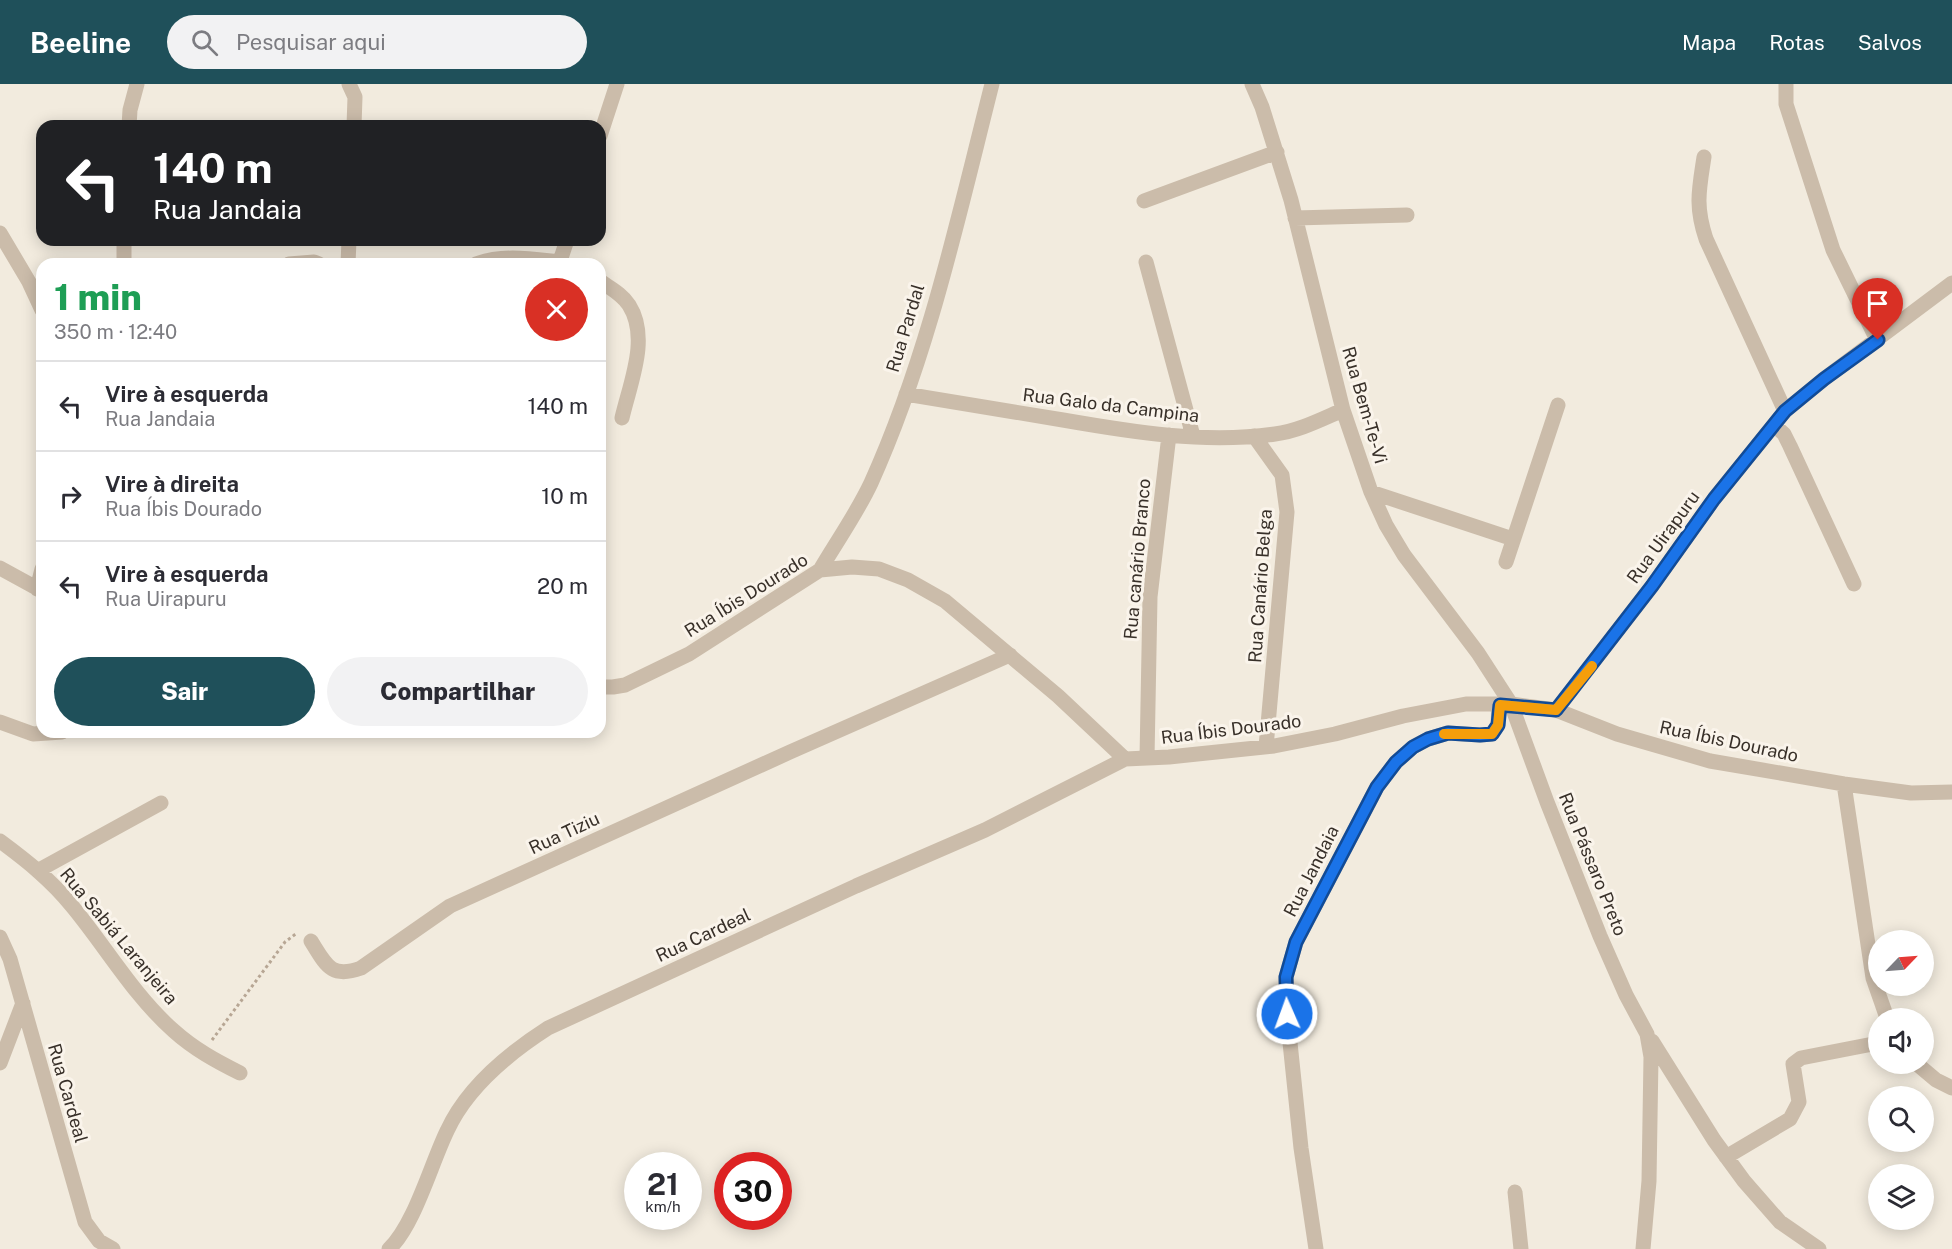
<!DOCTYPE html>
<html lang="pt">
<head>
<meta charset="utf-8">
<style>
	:root { --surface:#fff; --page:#f2f2f3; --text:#2b2b33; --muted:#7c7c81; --line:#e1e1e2; --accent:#1f505a }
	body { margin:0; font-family:"Public Sans",sans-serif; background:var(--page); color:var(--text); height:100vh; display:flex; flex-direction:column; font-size:22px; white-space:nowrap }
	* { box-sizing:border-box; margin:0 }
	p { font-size:20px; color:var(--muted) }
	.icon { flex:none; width:33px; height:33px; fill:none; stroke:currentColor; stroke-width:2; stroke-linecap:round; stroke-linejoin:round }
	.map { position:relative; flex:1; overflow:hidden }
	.side { position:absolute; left:36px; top:174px; width:570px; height:480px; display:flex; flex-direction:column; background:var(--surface); border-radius:18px; box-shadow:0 3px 15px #0003 }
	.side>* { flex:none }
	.guide { position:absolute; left:36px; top:36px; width:570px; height:126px; border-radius:18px; box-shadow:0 3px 15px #0003; background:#202124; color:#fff; overflow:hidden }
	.needle { width:39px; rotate:65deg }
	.buttons { position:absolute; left:1868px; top:846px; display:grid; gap:12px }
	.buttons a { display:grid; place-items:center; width:66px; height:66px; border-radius:50%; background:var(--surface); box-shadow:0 3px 15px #0003; font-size:30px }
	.speed { position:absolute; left:624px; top:1068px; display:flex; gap:12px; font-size:30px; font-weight:700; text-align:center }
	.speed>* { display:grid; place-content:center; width:78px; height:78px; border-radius:50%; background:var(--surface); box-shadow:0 3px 15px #0003; line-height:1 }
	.speed small { font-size:15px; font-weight:400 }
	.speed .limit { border:9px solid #d22; background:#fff; color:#111 }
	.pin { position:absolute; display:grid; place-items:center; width:51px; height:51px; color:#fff; margin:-62px -26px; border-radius:50% 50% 50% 0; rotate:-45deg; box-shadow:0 0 6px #0007 }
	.pin .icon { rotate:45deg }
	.me { position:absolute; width:66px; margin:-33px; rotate:358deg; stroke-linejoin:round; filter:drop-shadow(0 0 4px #0008) }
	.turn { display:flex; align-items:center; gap:21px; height:126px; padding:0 18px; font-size:27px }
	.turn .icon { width:78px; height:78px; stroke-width:2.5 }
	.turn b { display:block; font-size:42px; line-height:51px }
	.round { display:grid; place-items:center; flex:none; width:63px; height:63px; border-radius:32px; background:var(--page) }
	.head { display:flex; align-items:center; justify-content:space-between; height:102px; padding:0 18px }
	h1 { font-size:36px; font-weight:800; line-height:45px; color:#1e9e55 }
	.button { display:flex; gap:12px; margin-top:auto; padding:12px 18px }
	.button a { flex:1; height:69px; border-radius:36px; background:var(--accent); color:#fff; font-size:24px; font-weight:800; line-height:69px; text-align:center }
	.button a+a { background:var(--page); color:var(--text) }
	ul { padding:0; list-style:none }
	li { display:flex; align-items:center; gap:18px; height:90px; padding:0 18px; border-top:2px solid var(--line) }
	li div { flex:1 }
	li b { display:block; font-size:22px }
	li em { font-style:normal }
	header { display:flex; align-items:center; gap:36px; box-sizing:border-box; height:84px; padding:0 30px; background:var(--accent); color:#fff }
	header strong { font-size:28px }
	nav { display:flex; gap:33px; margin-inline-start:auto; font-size:21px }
	.search { width:420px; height:54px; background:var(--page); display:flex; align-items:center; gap:15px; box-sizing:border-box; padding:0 21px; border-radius:33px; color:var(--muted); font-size:22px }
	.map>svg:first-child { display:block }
</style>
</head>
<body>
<header>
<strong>Beeline</strong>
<div class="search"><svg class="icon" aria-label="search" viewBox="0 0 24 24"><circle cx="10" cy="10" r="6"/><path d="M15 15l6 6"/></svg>Pesquisar aqui</div>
<nav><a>Mapa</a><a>Rotas</a><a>Salvos</a></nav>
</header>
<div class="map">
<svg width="1952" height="1165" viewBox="0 0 1952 1165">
	<rect width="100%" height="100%" fill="#f2ebde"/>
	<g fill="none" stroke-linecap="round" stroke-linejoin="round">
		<path stroke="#b7a694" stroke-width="3" stroke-dasharray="3 3" stroke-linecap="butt" d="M212 956 285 858 297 849"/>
		<path stroke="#cbbcaa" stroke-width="15" d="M349 0 355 13 354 42
			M1252 0 1262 23 1291 116 1343 326 1371 408 1386 441 1404 471 1478 569 1511 620 1547 718 1600 852 1626 911 1647 950 1651 973 1649 1097 1643 1165
			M1786 0V20L1833 166 1877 256
			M129 42 130 26 137 0
			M600 52 617 0
			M1704 73C1699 106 1695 122 1706 155L1785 327
			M1144 117 1277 68
			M1295 134 1407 131
			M0 149 29 198 42 226
			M1146 178 1193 352
			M124 180V156
			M289 180 314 178 319 180
			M348 180 349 156
			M476 180C502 170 532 175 560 178L565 180
			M559 180 567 156
			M600 197C610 204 622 210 629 221 650 254 630 299 622 334
			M906 310C958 319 1010 327 1063 336 1132 348 1205 360 1275 350 1299 347 1322 335 1343 326
			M1774 341 1784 350 1790 362 1854 500
			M1254 352 1282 391 1287 428 1266 663
			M1371 408 1513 455
			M1506 478 1558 321
			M0 484 42 507
			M820 486C837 457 857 429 871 399 928 273 958 134 992 0
			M37 505 42 485
			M600 603H613L625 601 689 570 820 486 852 483 879 485 908 496 945 517 1058 612 1125 675
			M1556 626 1652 502 1714 415 1785 327 1824 295 1952 199
			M0 638 33 650 62 648
			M1147 674 1150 513 1169 351
			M1844 700 1873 894 1887 934
			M0 757C27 777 51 796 72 822 106 863 134 912 174 947 194 965 216 977 240 989
			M39 786 161 719
			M0 853 10 875 85 1138 99 1157 113 1165
			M311 857C326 881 331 895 361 884L450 822 790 668 1010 571
			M1652 957 1714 1056 1744 1097 1780 1138 1819 1165
			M0 979 23 919
			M1917 980 1936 996 1952 1004
			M1726 1073 1790 1035 1799 1018 1793 980 1801 974 1878 959
			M1515 1108 1521 1165
			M389 1165C414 1142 431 1080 447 1047 467 1003 509 969 548 944L856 802 985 746 1125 675 1169 673 1274 662 1335 650 1403 632 1466 620H1511L1556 626 1617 650 1710 677 1844 700 1911 709 1952 708
			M1316 1165 1301 1064 1287 930 1286 893 1296 858 1377 703 1396 678 1413 663 1428 655 1448 649 1480 651 1492 650 1498 641 1499 621"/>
	</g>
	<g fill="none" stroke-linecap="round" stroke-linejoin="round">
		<g stroke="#114b97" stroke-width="15">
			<path id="route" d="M1287 930 1286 893 1296 858 1377 703 1396 678 1413 663 1428 655 1448 649 1480 651 1492 650 1498 641 1500 621 1556 626 1652 502 1714 415 1785 327 1824 295 1878 256"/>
		</g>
		<use href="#route" stroke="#1a73e8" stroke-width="10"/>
		<path stroke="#f59e0b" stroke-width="10" d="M1444 650H1492L1498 641 1500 621 1556 626 1592 582"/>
	</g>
	<g text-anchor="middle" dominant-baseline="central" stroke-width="6" stroke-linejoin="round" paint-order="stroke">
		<g font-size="18" fill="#383029" stroke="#faf4eb">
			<text transform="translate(905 244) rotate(-73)">Rua Pardal</text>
			<text transform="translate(1111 321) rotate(7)">Rua Galo da Campina</text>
			<text transform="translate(1365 321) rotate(74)">Rua Bem-Te-Vi</text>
			<text transform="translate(1663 453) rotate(-54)">Rua Uirapuru</text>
			<text transform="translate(1137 475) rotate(-85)">Rua canário Branco</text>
			<text transform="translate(1260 502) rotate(-86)">Rua Canário Belga</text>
			<text transform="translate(746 511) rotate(-32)">Rua Íbis Dourado</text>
			<text transform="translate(1231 645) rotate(-7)">Rua Íbis Dourado</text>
			<text transform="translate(1729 657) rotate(12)">Rua Íbis Dourado</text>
			<text transform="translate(564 749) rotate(-25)">Rua Tiziu</text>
			<text transform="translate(1593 780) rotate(68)">Rua Pássaro Preto</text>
			<text transform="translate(1311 787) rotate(-63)">Rua Jandaia</text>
			<text transform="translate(703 851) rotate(-25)">Rua Cardeal</text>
			<text transform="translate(119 852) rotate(50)">Rua Sabiá Laranjeira</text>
			<text transform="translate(68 1009) rotate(74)">Rua Cardeal</text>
		</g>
	</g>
</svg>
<div class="buttons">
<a><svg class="needle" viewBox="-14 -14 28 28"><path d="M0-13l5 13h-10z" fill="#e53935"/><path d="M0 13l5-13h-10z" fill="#7c7c81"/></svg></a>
<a><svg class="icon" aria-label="sound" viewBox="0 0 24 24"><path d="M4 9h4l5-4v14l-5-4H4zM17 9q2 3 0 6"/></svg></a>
<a><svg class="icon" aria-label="search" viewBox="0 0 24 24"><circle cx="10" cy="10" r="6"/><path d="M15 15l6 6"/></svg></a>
<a><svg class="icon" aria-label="layers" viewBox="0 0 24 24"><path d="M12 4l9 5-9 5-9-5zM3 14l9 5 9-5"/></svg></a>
</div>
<div class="speed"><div>21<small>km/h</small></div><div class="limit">30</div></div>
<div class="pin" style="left:1878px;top:256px;background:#d93025"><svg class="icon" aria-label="arrive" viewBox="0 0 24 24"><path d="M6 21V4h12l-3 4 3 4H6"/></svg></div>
<svg class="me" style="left:1287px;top:930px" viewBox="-20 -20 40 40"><circle r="17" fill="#1a73e8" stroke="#fff" stroke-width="3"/><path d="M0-11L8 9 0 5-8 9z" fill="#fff"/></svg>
<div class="guide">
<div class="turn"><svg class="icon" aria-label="left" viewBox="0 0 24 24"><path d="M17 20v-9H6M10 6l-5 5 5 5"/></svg><div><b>140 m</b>Rua Jandaia</div></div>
</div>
<section class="side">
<div class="head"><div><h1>1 min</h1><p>350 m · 12:40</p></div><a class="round" style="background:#d93025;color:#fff"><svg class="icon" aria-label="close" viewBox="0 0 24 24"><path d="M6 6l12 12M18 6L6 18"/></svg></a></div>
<ul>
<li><svg class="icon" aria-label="left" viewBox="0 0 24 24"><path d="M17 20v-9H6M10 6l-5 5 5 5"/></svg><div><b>Vire à esquerda</b><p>Rua Jandaia</p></div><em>140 m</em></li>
<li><svg class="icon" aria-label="right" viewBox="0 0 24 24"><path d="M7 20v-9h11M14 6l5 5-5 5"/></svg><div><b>Vire à direita</b><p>Rua Íbis Dourado</p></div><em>10 m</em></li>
<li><svg class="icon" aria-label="left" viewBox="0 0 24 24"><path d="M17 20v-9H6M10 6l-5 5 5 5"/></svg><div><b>Vire à esquerda</b><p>Rua Uirapuru</p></div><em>20 m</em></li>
</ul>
<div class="button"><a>Sair</a><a>Compartilhar</a></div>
</section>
</div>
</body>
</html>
